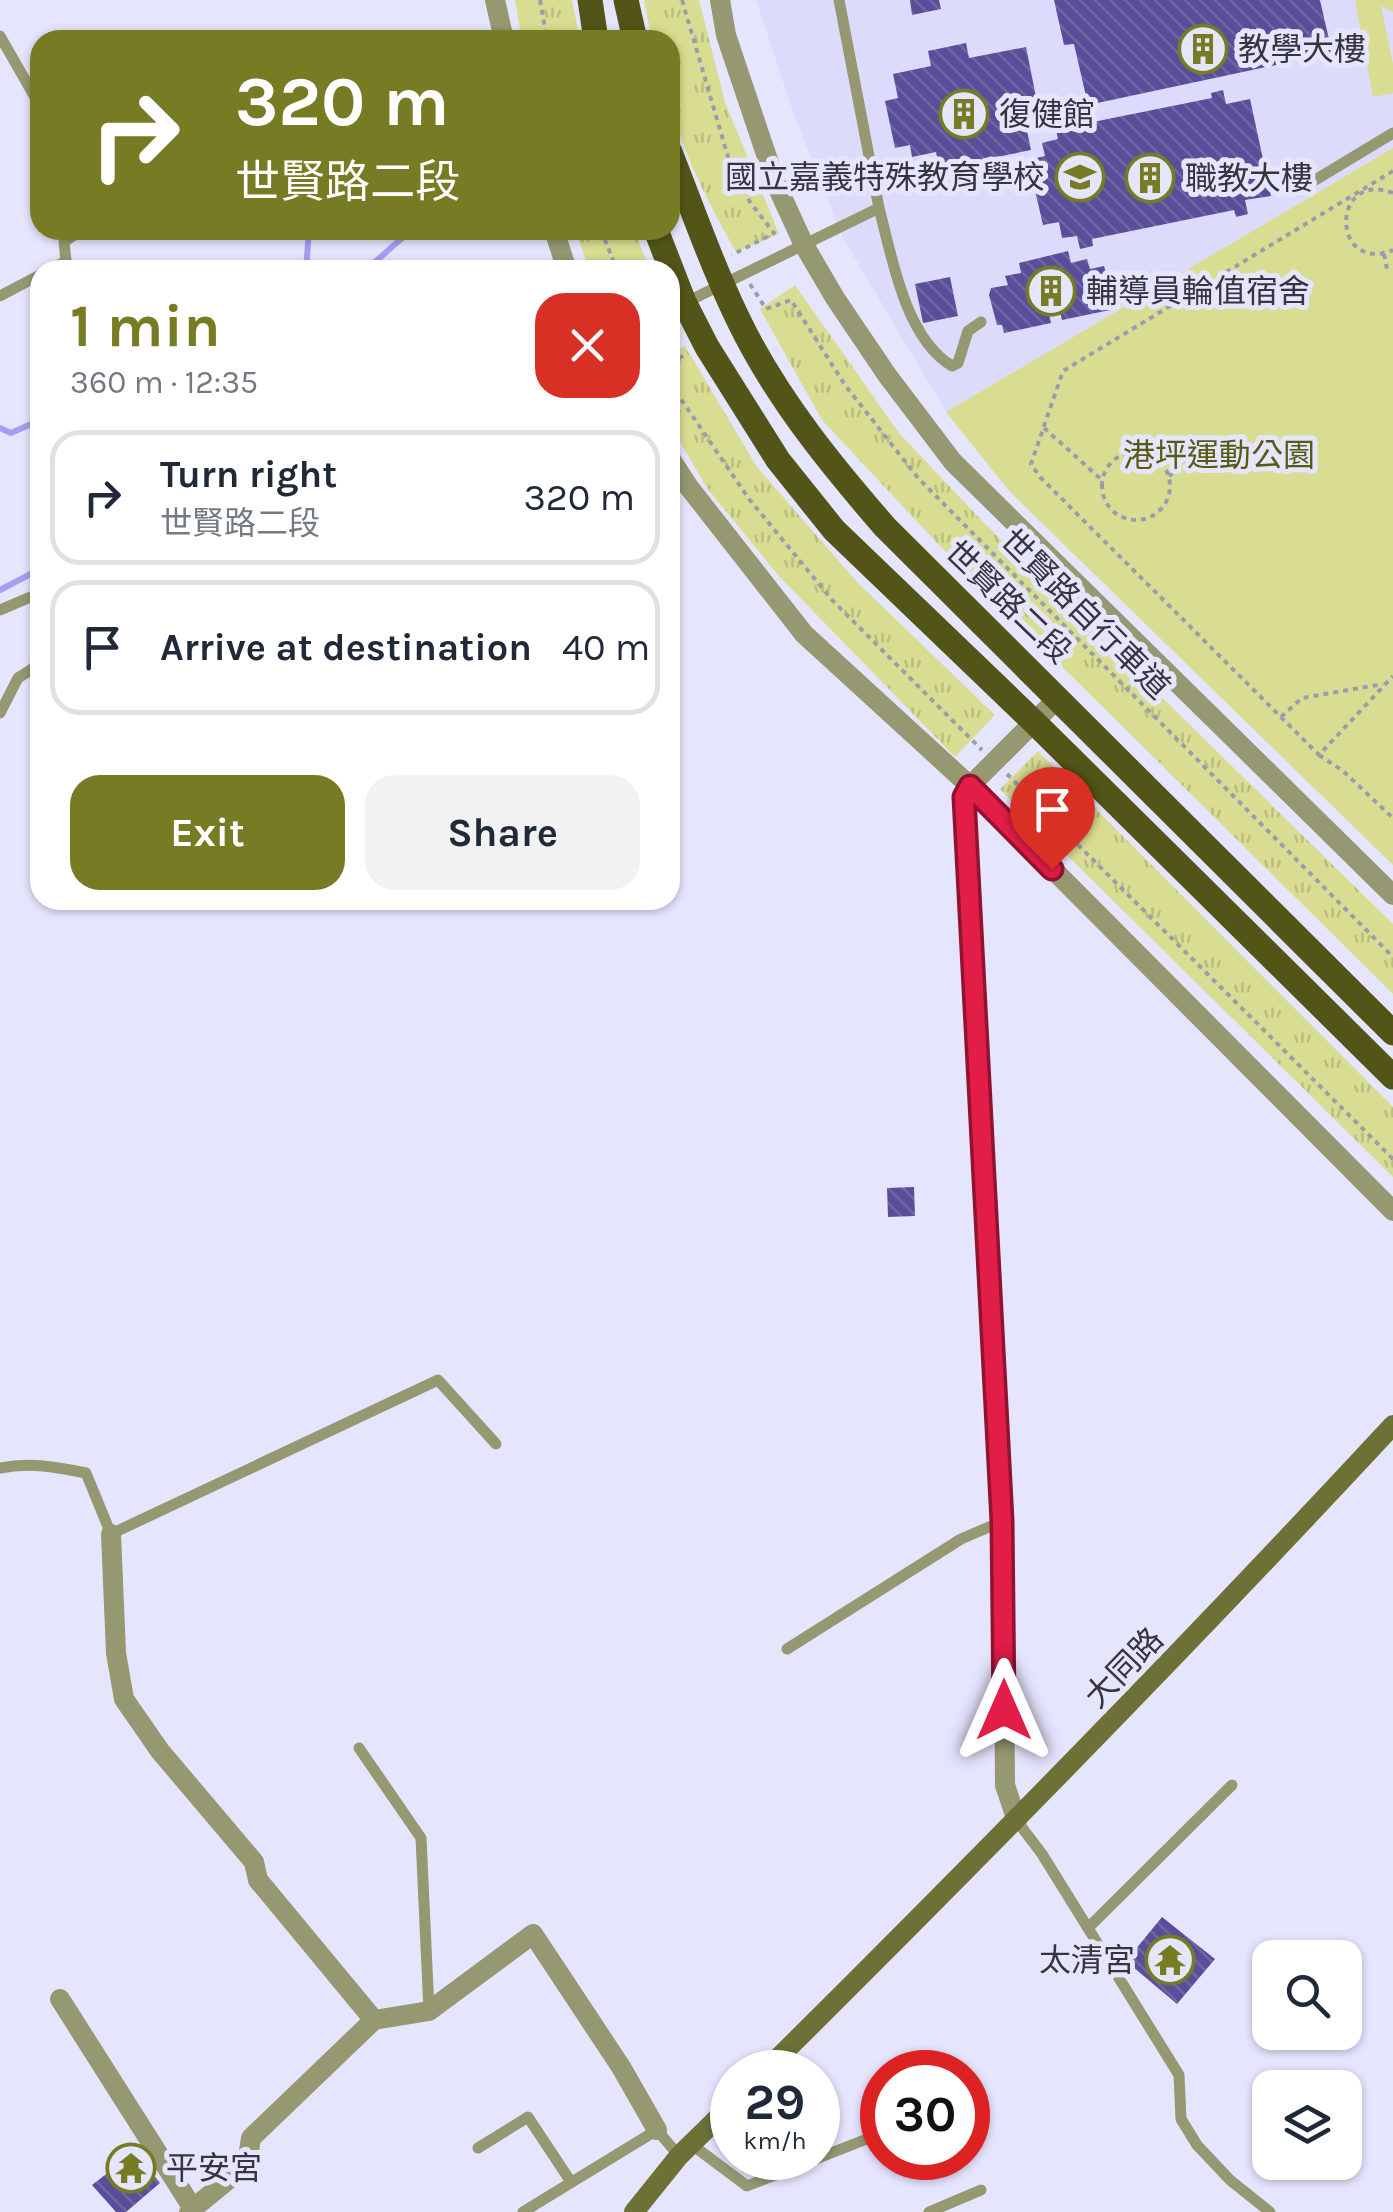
<!DOCTYPE html>
<html lang="en">
<head>
<meta charset="utf-8">
<style>
	:root { --surface:#fff; --page:#f2f2f3; --text:#1f2937; --muted:#747a83; --line:#e0e1e3; --accent:#777b24 }
	body { margin:0; font-family:Karla,"Noto Sans TC",sans-serif; background:var(--page); color:var(--text); height:100vh; display:flex; flex-direction:column; font-size:38px; white-space:nowrap }
	* { box-sizing:border-box; margin:0 }
	p { font-size:32px; color:var(--muted) }
	.icon { flex:none; width:55px; height:55px; fill:none; stroke:currentColor; stroke-width:2; stroke-linecap:round; stroke-linejoin:round }
	.map { position:relative; flex:1; overflow:hidden }
	.details { position:absolute; left:30px; top:260px; width:650px; height:650px; display:flex; flex-direction:column; background:var(--surface); border-radius:30px; box-shadow:0 2px 8px #0004 }
	.details>* { flex:none }
	.guide { position:absolute; left:30px; top:30px; width:650px; height:210px; border-radius:30px; box-shadow:0 2px 8px #0004; background:#777b24; color:#fff; overflow:hidden }
	.controls { position:absolute; left:1252px; top:1940px; display:grid; gap:20px }
	.controls a { display:grid; place-items:center; width:110px; height:110px; border-radius:20px; background:var(--surface); box-shadow:0 2px 8px #0004; font-size:50px }
	.speed { position:absolute; left:710px; top:2050px; display:flex; gap:20px; font-size:50px; font-weight:700; text-align:center }
	.speed>* { display:grid; place-content:center; width:130px; height:130px; border-radius:50%; background:var(--surface); box-shadow:0 2px 8px #0004; line-height:1 }
	.speed small { font-size:25px; font-weight:400 }
	.speed .limit { border:15px solid #d22; background:#fff; color:#111 }
	.pin { position:absolute; display:grid; place-items:center; width:85px; height:85px; color:#fff; margin:-102px -42px; border-radius:50% 50% 50% 0; rotate:-45deg; box-shadow:0 0 10px #0007 }
	.pin .icon { rotate:45deg }
	.me { position:absolute; width:110px; margin:-55px; rotate:0deg; stroke-linejoin:round; filter:drop-shadow(0 0 8px #0008) }
	.turn { display:flex; align-items:center; gap:35px; height:210px; padding:0 40px; font-size:45px }
	.turn .icon { width:130px; height:130px; stroke-width:2.5 }
	.turn b { display:block; font-size:70px; line-height:85px }
	.round { display:grid; place-items:center; flex:none; width:105px; height:105px; border-radius:30px; background:var(--page) }
	.overview { display:flex; align-items:center; justify-content:space-between; height:170px; padding:0 40px }
	h1 { font-size:60px; font-weight:700; line-height:75px; color:var(--accent) }
	.action { display:flex; gap:20px; margin-top:auto; padding:20px 40px }
	.action a { flex:1; height:115px; border-radius:30px; background:var(--accent); color:#fff; font-size:40px; font-weight:700; line-height:115px; text-align:center }
	.action a+a { background:var(--page); color:var(--text) }
	ul { padding:0; list-style:none }
	li { display:flex; align-items:center; gap:30px; height:135px; margin:0 20px 15px; padding:0 20px; border:5px solid var(--line); border-radius:30px }
	li div { flex:1 }
	li b { display:block; font-size:38px }
	li em { font-style:normal }
	.map>svg:first-child { display:block }
</style>
</head>
<body>
<div class="map">
<svg width="1393" height="2212" viewBox="0 0 1393 2212">
	<defs>
		<pattern id="grass-tufts" width="24" height="20" patternUnits="userSpaceOnUse" patternTransform="scale(2.5)"><rect width="24" height="20" fill="#d8dd91"/><path d="M3 7l-1-3M5 7V3M7 7l1-3M15 17l-1-3M17 17v-4M19 17l1-3" fill="none" stroke="#babe7e"/></pattern>
		<pattern id="building-back-hatch" width="6" height="6" patternUnits="userSpaceOnUse" patternTransform="scale(2.5)"><rect width="6" height="6" fill="#5a4e9b"/><path d="M-1 5l2 2M0 0l6 6M5-1l2 2" fill="none" stroke="#6f65a3"/></pattern>
	</defs>
	<rect width="100%" height="100%" fill="#e6e5fe"/>
	<path fill="#dddbfc" d="M756 0H1393V148L946 412 843 238 793 112Z"/>
	<path fill="url(#grass-tufts)" d="M515 0H572L580 40H522Z
		M644 0H699L725 102 779 234 736 252C712 209 681 152 671 102 667 83 670 60 670 40H652Z
		M575 230H634L650 270H590Z
		M795 285 899 433 984 523 1393 924V994L939 545 822 420 760 309Z
		M685 346 757 467 857 582 995 715 955 757 778 575 707 488 670 425V354Z
		M1038 751 1393 1107V1177L1000 789Z"/>
	<path fill="#d8dd91" d="M1355 0H1393V12L1381 6 1393 64V93L1373 97Z
		M1393 148V865L1010 492 946 412Z"/>
	<g fill="none" stroke-linecap="round" stroke-linejoin="round">
		<path stroke="#a79ef3" stroke-width="6" d="M265 270H278
			M306 270 309 230
			M366 270 411 230
			M0 428 11 433 40 420
			M0 590 40 569"/>
	</g>
	<path fill="url(#building-back-hatch)" d="M910 0H939L941 9 912 15Z
		M1054 0H1320L1332 53 1088 105 1074 44 1064 45Z
		M966 43 969 58 1026 47 1042 127 1027 131 1031 150 939 169 936 152 912 157 910 145 895 148 885 101 898 98 893 74 931 66 928 51Z
		M1223 90 1226 104 1250 99 1271 196 1245 200 1248 214 1236 217 1234 210 1092 239 1093 246 1080 249 1077 236 1062 238 1059 222 1043 225 1028 160 1045 156 1042 143 1058 139 1055 125 1068 123V127L1212 98 1211 93Z
		M1068 251 1071 263 1087 259 1090 269 1104 266 1114 302 1108 303 1110 310 1062 320 1058 304 1047 306 1051 323 1004 333 1002 325H997L989 295 991 288 1008 285 1005 276 1021 273 1019 263Z
		M950 277 958 316 923 323 915 284Z
		M914 1187 915 1216 888 1217 887 1188Z
		M1162 1917 1215 1959 1177 2004 1126 1961Z
		M135 2152 160 2183 126 2212H116L92 2185Z"/>
	<g fill="none" stroke-linecap="round" stroke-linejoin="round">
		<path stroke="#9c9caf" stroke-width="4" stroke-dasharray="5 5" stroke-linecap="butt" d="M540 0 547 40
			M682 0 728 157 750 202 774 233 732 255
			M1393 171 1063 371 1031 464 1040 477 1319 755 1393 676
			M1393 193C1330 169 1331 275 1393 250
			M601 230 617 270
			M1384 254 1387 269
			M750 284 766 309 791 300 845 385 918 478 1393 957
			M670 363 688 353
			M670 383 749 499 833 601 982 750
			M1044 428 1102 480
			M1102 486a34 34 0 1 1 68 0a34 34 0 1 1-68 0Z
			M1169 476 1205 449
			M1281 717 1302 698 1383 684
			M1319 755 1343 771 1393 818
			M1007 774 1393 1159"/>
		<path stroke="#959871" stroke-width="11" d="M0 36 40 106
			M1297 191 1393 133
			M879 208C892 257 905 338 952 366L958 363 968 331 981 322
			M49 270 66 261 64 242 81 230
			M0 296 40 275
			M670 310 879 208 839 0
			M0 610 40 593
			M0 713 18 678 40 664
			M0 1468C29 1462 57 1467 86 1473L111 1534 438 1380 496 1444
			M787 1649 961 1539 1003 1521
			M359 1748 421 1838 429 2011
			M1017 1821 1042 1854 1179 2075 1181 2119 1197 2145 1230 2180 1270 2212
			M1088 1928 1232 1785
			M691 2144 747 2186 882 2133
			M478 2148 528 2117 571 2182
			M523 2212 657 2130 679 2156
			M929 2212 981 2190"/>
		<path stroke="#959871" stroke-width="20" d="M495 0 504 40
			M720 0 726 35 776 184 804 245 835 298 887 375 953 462 1393 895
			M554 230 567 270
			M670 458 688 486 804 634 970 786 1393 1211
			M111 1534 116 1653 124 1699 160 1751 254 1862 258 1880 374 2020
			M1017 1821 1005 1785 1003 1521 963 797 970 786 1059 697
			M60 1999 192 2207
			M189 2212 247 2164 251 2138 374 2020 429 2011 533 1934 621 2067 657 2130"/>
		<path stroke="#6e7136" stroke-width="20" d="M764 2072C978 1860 1188 1646 1393 1425
			M634 2212 679 2156 732 2104"/>
		<path stroke="#525517" stroke-width="25" d="M590 0 596 40
			M626 0 635 40
			M670 152C694 213 716 277 746 335 783 406 833 467 885 527L1393 1033
			M656 230 684 302 707 347 778 460 834 530 1034 722 1393 1077"/>
	</g>
	<g fill="none" stroke-linecap="round" stroke-linejoin="round">
		<g stroke="#92132f" stroke-width="25">
			<path id="route" d="M1004 1710 1002 1521 964 797 970 786 1052 869"/>
		</g>
		<use href="#route" stroke="#e11d48" stroke-width="18"/>
	</g>
	<defs>
		<g id="building-ring" transform="scale(2.5)"><circle r="9.5" fill="#e6e5fe" stroke="#777b24" stroke-width="1.5"/><path d="M-4-6H4V6H1V3H-1V6H-4ZM-2.5-4.3h1.7v1.8h-1.7ZM.8-4.3h1.7v1.8H.8ZM-2.5-1h1.7V.8h-1.7ZM.8-1h1.7V.8H.8Z" fill="#777b24"/></g>
		<g id="school-ring" transform="scale(2.5)"><circle r="9.5" fill="#e6e5fe" stroke="#777b24" stroke-width="1.5"/><path d="M0-5L7-2L0 1L-7-2ZM-4 1L0 2.5L4 1V4Q0 6-4 4Z" fill="#777b24"/></g>
		<g id="temple-ring" transform="scale(2.5)"><circle r="9.5" fill="#e6e5fe" stroke="#777b24" stroke-width="1.5"/><path d="M0-6L5-2H3V0L6.5 2.5H4V6H1.5V3h-3V6H-4V2.5H-6.5L-3 0V-2H-5Z" fill="#777b24"/></g>
	</defs>
	<g fill-rule="evenodd">
		<use href="#building-ring" x="1203" y="49"/>
		<use href="#building-ring" x="964" y="114"/>
		<use href="#school-ring" x="1080" y="177"/>
		<use href="#building-ring" x="1150" y="178"/>
		<use href="#building-ring" x="1051" y="291"/>
		<use href="#temple-ring" x="1170" y="1960"/>
		<use href="#temple-ring" x="131" y="2168"/>
	</g>
	<g text-anchor="middle" dominant-baseline="central" stroke-width="10" stroke-linejoin="round" paint-order="stroke">
		<g font-size="32" fill="#35353f" stroke="#e6e5fe" text-anchor="start">
			<text x="1238" y="49">教學大樓</text>
			<text x="999" y="114">復健館</text>
			<text x="1045" y="177" text-anchor="end">國立嘉義特殊教育學校</text>
			<text x="1185" y="178">職教大樓</text>
			<text x="1086" y="291">輔導員輪值宿舍</text>
			<text x="1135" y="1960" text-anchor="end">太清宮</text>
			<text x="166" y="2168">平安宮</text>
		</g>
		<g font-size="32" fill="#575a13" stroke="#e6e5fe">
			<text x="1219" y="455">港坪運動公園</text>
		</g>
		<g font-size="32" fill="#35353f" stroke="#e6e5fe">
			<text transform="translate(1008 602) rotate(44)">世賢路二段</text>
			<text transform="translate(1085 614) rotate(45)">世賢路自行車道</text>
			<text transform="translate(1124 1668) rotate(-46)">大同路</text>
		</g>
	</g>
</svg>
<div class="controls">
<a><svg class="icon" aria-label="search" viewBox="0 0 24 24"><circle cx="10" cy="10" r="6"/><path d="M15 15l6 6"/></svg></a>
<a><svg class="icon" aria-label="layers" viewBox="0 0 24 24"><path d="M12 4l9 5-9 5-9-5zM3 14l9 5 9-5"/></svg></a>
</div>
<div class="speed"><div>29<small>km/h</small></div><div class="limit">30</div></div>
<div class="pin" style="left:1052px;top:869px;background:#d93025"><svg class="icon" aria-label="arrive" viewBox="0 0 24 24"><path d="M6 21V4h12l-3 4 3 4H6"/></svg></div>
<svg class="me" style="left:1004px;top:1710px" viewBox="-20 -20 40 40"><path d="M0-17L14 15 0 8-14 15z" fill="#e11d48" stroke="#fff" stroke-width="4"/></svg>
<div class="guide">
<div class="turn"><svg class="icon" aria-label="right" viewBox="0 0 24 24"><path d="M7 20v-9h11M14 6l5 5-5 5"/></svg><div><b>320 m</b>世賢路二段</div></div>
</div>
<section class="details">
<div class="overview"><div><h1>1 min</h1><p>360 m · 12:35</p></div><a class="round" style="background:#d93025;color:#fff"><svg class="icon" aria-label="close" viewBox="0 0 24 24"><path d="M6 6l12 12M18 6L6 18"/></svg></a></div>
<ul>
<li><svg class="icon" aria-label="right" viewBox="0 0 24 24"><path d="M7 20v-9h11M14 6l5 5-5 5"/></svg><div><b>Turn right</b><p>世賢路二段</p></div><em>320 m</em></li>
<li><svg class="icon" aria-label="arrive" viewBox="0 0 24 24"><path d="M6 21V4h12l-3 4 3 4H6"/></svg><div><b>Arrive at destination</b></div><em>40 m</em></li>
</ul>
<div class="action"><a>Exit</a><a>Share</a></div>
</section>
</div>
</body>
</html>
